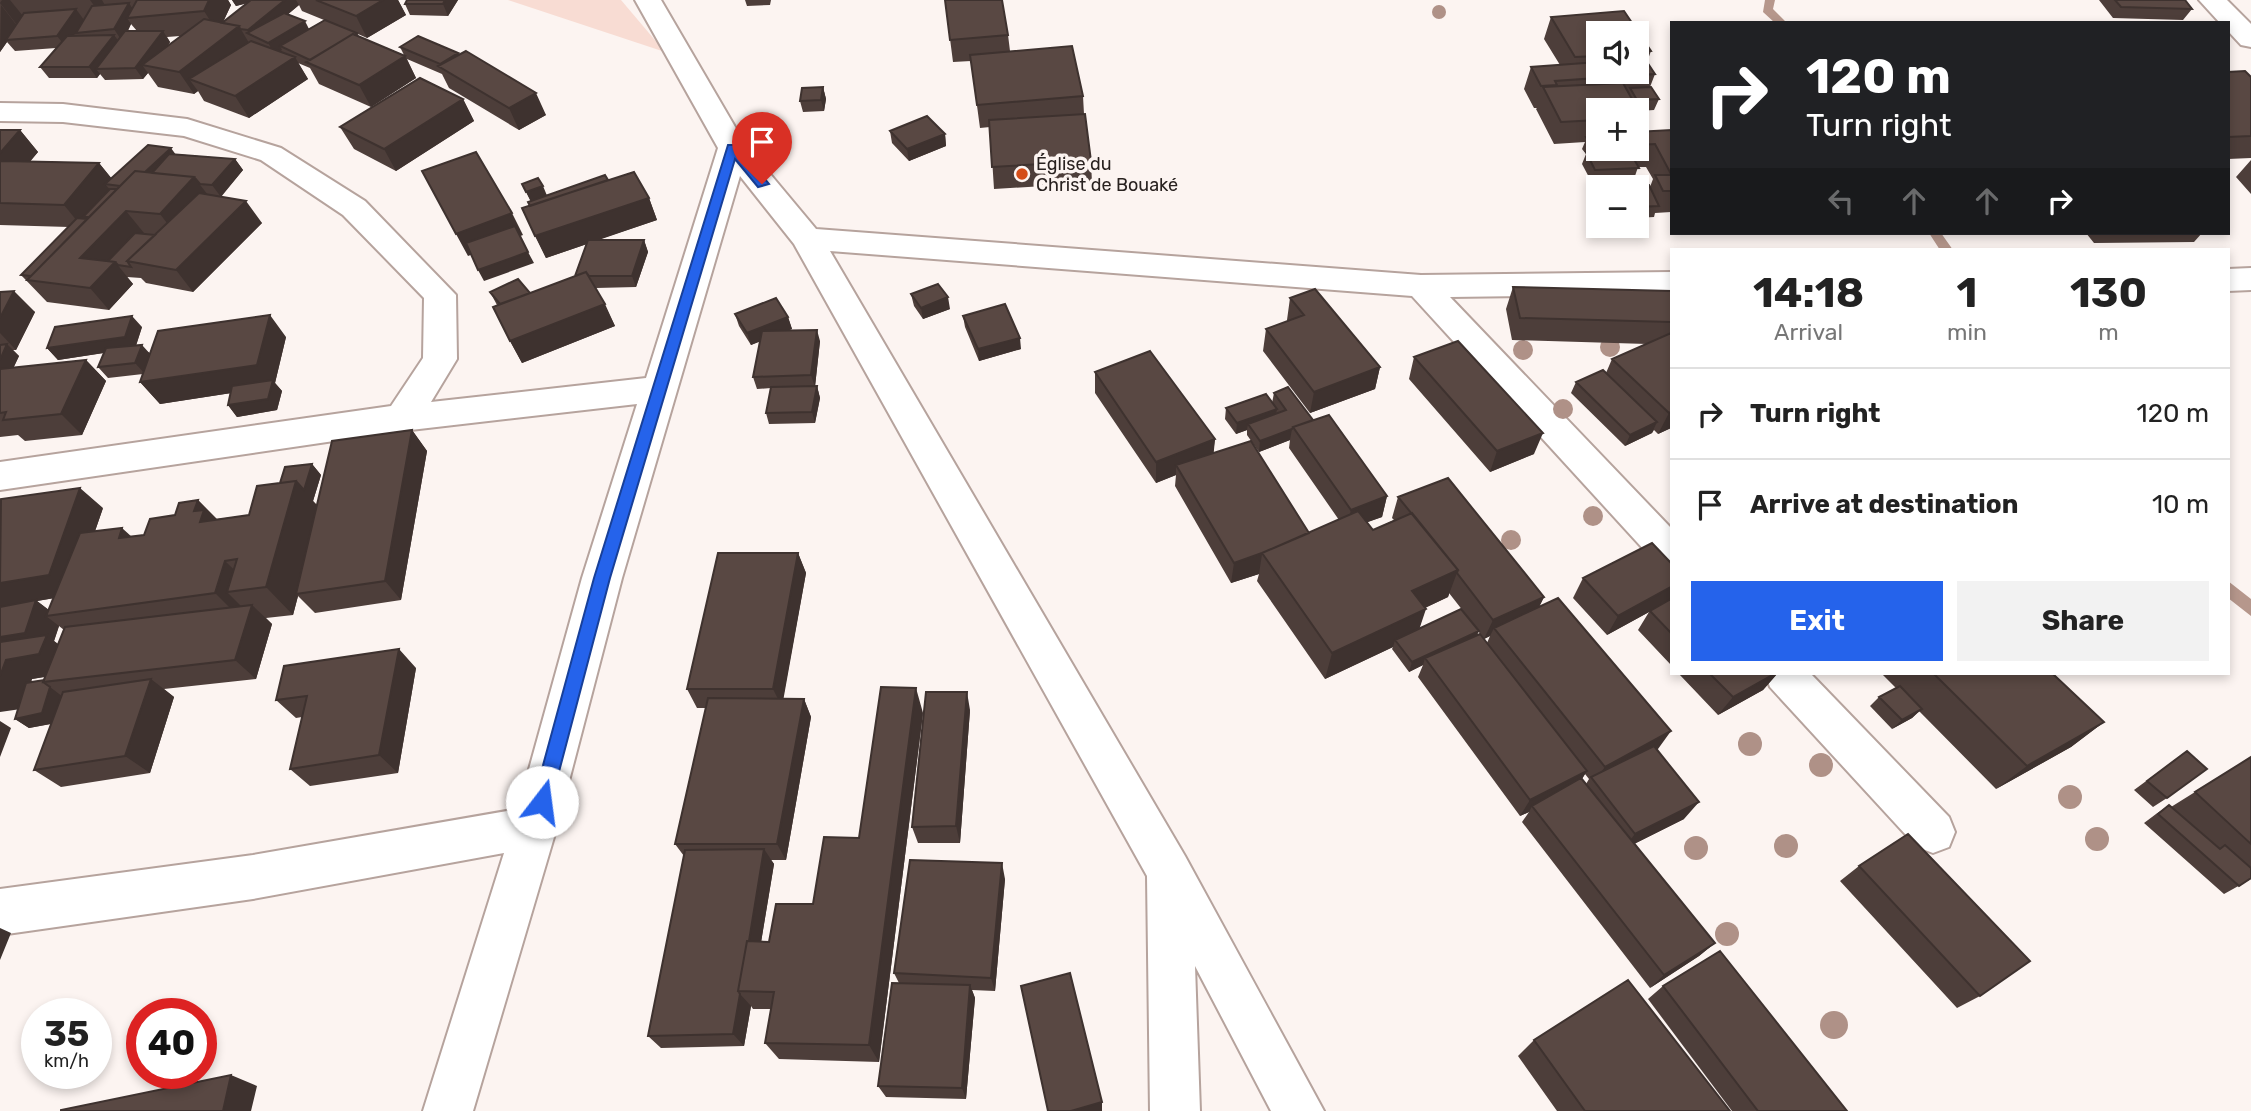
<!DOCTYPE html>
<html lang="en">
<head>
<meta charset="utf-8">
<style>
	:root { --surface:#fff; --page:#f2f2f2; --text:#222; --muted:#767676; --line:#e0e0e0; --accent:#2563eb }
	body { margin:0; font-family:Rubik,sans-serif; background:var(--page); color:var(--text); height:100vh; display:flex; flex-direction:column; font-size:26px; white-space:nowrap }
	* { box-sizing:border-box; margin:0 }
	p { font-size:23px; color:var(--muted) }
	.icon { flex:none; width:38px; height:38px; fill:none; stroke:currentColor; stroke-width:2; stroke-linecap:round; stroke-linejoin:round }
	.map { position:relative; flex:1; overflow:hidden }
	.panel { position:absolute; left:1670px; top:248px; width:560px; height:427px; display:flex; flex-direction:column; background:var(--surface); border-radius:0px; box-shadow:0 4px 10px #0003 }
	.panel>* { flex:none }
	.banner { position:absolute; left:1670px; top:21px; width:560px; height:214px; border-radius:0px; box-shadow:0 4px 10px #0003; background:#202124; color:#fff; overflow:hidden }
	.controls { position:absolute; left:1586px; top:21px; display:grid; gap:14px }
	.controls a { display:grid; place-items:center; width:63px; height:63px; border-radius:0px; background:var(--surface); box-shadow:0 4px 10px #0003; font-size:35px }
	.speed { position:absolute; left:21px; top:998px; display:flex; gap:14px; font-size:35px; font-weight:700; text-align:center }
	.speed>* { display:grid; place-content:center; width:91px; height:91px; border-radius:50%; background:var(--surface); box-shadow:0 4px 10px #0003; line-height:1 }
	.speed small { font-size:18px; font-weight:400 }
	.speed .limit { border:10px solid #d22; background:#fff; color:#111 }
	.pin { position:absolute; display:grid; place-items:center; width:60px; height:60px; color:#fff; margin:-72px -30px; border-radius:50% 50% 50% 0; rotate:-45deg; box-shadow:0 0 7px #0007 }
	.pin .icon { rotate:45deg }
	.me { position:absolute; width:77px; margin:-38px; rotate:15deg; stroke-linejoin:round; filter:drop-shadow(0 0 5px #0008) }
	.turn { display:flex; align-items:center; gap:24px; height:147px; padding:0 21px; font-size:32px }
	.turn .icon { width:91px; height:91px; stroke-width:2.5 }
	.turn b { display:block; font-size:49px; line-height:60px }
	.lanes { display:flex; align-items:center; height:66px; padding:0 21px; background:#0003; justify-content:center; gap:35px; direction:ltr }
	.lanes .off { opacity:.35 }
	.eta { display:flex; justify-content:space-evenly; align-items:center; height:119px; text-align:center }
	.eta b { font-size:42px; font-weight:700; line-height:49px }
	.button { display:flex; gap:14px; margin-top:auto; padding:14px 21px }
	.button a { flex:1; height:80px; border-radius:0px; background:var(--accent); color:#fff; font-size:28px; font-weight:700; line-height:80px; text-align:center }
	.button a+a { background:var(--page); color:var(--text) }
	ul { padding:0; list-style:none }
	li { display:flex; align-items:center; gap:21px; height:91px; padding:0 21px; border-top:2px solid var(--line) }
	li div { flex:1 }
	li b { display:block; font-size:26px }
	li em { font-style:normal }
	.map>svg:first-child { display:block }
</style>
</head>
<body>
<div class="map">
<svg width="2251" height="1111" viewBox="0 0 2251 1111">
	<rect width="100%" height="100%" fill="#fcf4f1"/>
	<path fill="#f8dcd3" d="M508 0H621L665 52Z"/>
	<g fill="none" stroke-linecap="round" stroke-linejoin="round">
		<path fill="#b6978c" fill-rule="evenodd" d="M1765 0H1775L1773 9 1787 23H1775L1763 12Z
			M1929 233H1941L1953 250H1940Z
			M2228 581 2251 599V616L2228 598Z"/>
		<g stroke="#b6a39d" stroke-width="4">
			<path id="minor" d="M635 0H661L745 144 816 229 1421 275 1671 272V294L1450 297 1671 528V569L1657 564 1412 296 830 251 1185 856 1324 1111H1271L1195 966 1200 1111H1150L1147 876 794 244 740 176 622 578 557 827 473 1111H423L504 853 253 899 0 935V889L253 855 518 809 582 578 637 404 402 431 0 490V462L391 406 423 358 424 298 343 215 261 160 184 136 63 122 0 121V103L63 104 187 119 281 148 365 201 456 295 457 359 431 402 646 378 718 148Z
				M2199 0H2227L2251 24V47L2241 45 2228 31V23H2220Z
				M2251 268V290L2228 291V269Z
				M1765 674H1811L1949 817 1955 832 1949 847 1933 853 1917 847 1770 687Z"/>
		</g>
		<use href="#minor" fill="#fff" fill-rule="evenodd"/>
	</g>
	<g fill="#af9187">
		<circle cx="1439" cy="12" r="7"/>
		<circle cx="1610" cy="347" r="10"/>
		<circle cx="1523" cy="350" r="10"/>
		<circle cx="1563" cy="409" r="10"/>
		<circle cx="1593" cy="516" r="10"/>
		<circle cx="1511" cy="540" r="10"/>
		<circle cx="1750" cy="744" r="12"/>
		<circle cx="1821" cy="765" r="12"/>
		<circle cx="2070" cy="797" r="12"/>
		<circle cx="2097" cy="839" r="12"/>
		<circle cx="1786" cy="846" r="12"/>
		<circle cx="1696" cy="848" r="12"/>
		<circle cx="1727" cy="934" r="12"/>
		<circle cx="1834" cy="1025" r="14"/>
	</g>
	<path fill="#4d3e3a" fill-rule="evenodd" d="M0 0H228L231 5 223 22 247 3 236 6 232 0H398L406 15 367 38 358 34 359 37 404 55 400 47 458 53 459 55 546 115 519 130 449 88 442 74 407 59 416 78 371 107 319 84 310 68 298 63 308 79 249 118 204 101 198 91 194 94 158 87 148 73 143 79 105 80 100 74 97 78H49L40 67 56 48 15 51 7 42 0 52ZM299 5 302 11 324 20 309 29 288 14ZM131 24 137 31H128ZM180 36 168 46 170 42 167 37Z
		M407 0H458L448 16 410 15 405 4Z
		M745 0H771L770 5 747 6Z
		M945 0 1008 35 1010 51 1083 96 1084 114 1091 161 1092 183 994 189 990 127 980 128 971 61 953 62Z
		M2099 0H2185L2192 9 2183 20 2113 18Z
		M1624 11 1651 51 1647 62 1655 74 1650 87 1659 99 1654 110 1639 111 1642 117 1637 132 1671 130V212L1655 213 1654 217 1636 218V187H1606L1649 185 1650 187 1653 179 1646 167H1638L1634 179 1591 181 1582 164 1586 154 1582 149 1585 142 1554 144 1536 109 1537 108H1534L1524 89 1531 67 1560 65 1544 39 1551 17ZM1598 33H1636V72H1598ZM1598 110H1636V149H1625L1624 150H1619L1618 149H1598Z
		M2228 72 2251 77V158L2228 159Z
		M823 87 826 99 824 111 803 112 800 101Z
		M463 99 474 121 396 171 354 149 340 127Z
		M0 130H20L38 152 30 161 99 163 111 178 175 154 235 159 243 170 221 196 262 223 193 292 146 283 141 278 127 277 133 284 109 310 47 302 21 275 69 227 0 225Z
		M890 131 945 134 946 146 909 161 892 143Z
		M2251 160V194L2236 177Z
		M608 180 649 198 657 220 597 240H644L648 252 636 287 596 288 615 326 522 363 510 341 497 305 490 292 530 293 575 276 587 244 546 258 522 208 530 206 531 201 522 184 547 195Z
		M2086 233H2202L2194 242 2094 243Z
		M1513 287 1671 291V428L1658 434 1654 430 1652 433 1625 446 1571 393 1576 382 1606 373 1612 359 1647 344 1512 340 1506 309Z
		M0 292 35 312 16 350H13L19 356 13 368 86 360 106 381 82 435 25 441 18 435 0 437Z
		M911 294 950 309 923 319 914 306Z
		M1290 298 1380 367 1375 389 1310 413 1263 351 1266 329 1288 321 1287 320Z
		M735 314 788 317 792 329 786 331 820 341 815 386H817L820 398 815 423 769 424 766 413 771 388 757 389 753 377 760 341 751 345 739 326Z
		M963 316 1021 349 979 361 965 327Z
		M142 327 136 346 150 353 286 337 275 383 282 391 277 410 237 417 228 405 231 393 160 404 140 382 143 374 108 378 98 367 104 353 58 360 47 348Z
		M1414 357 1534 454 1490 472 1409 379Z
		M1095 372 1215 439 1213 453 1309 533 1339 520 1289 448 1290 440 1259 452 1247 435V430L1236 434 1225 419 1226 408 1272 403 1274 393 1313 420 1387 496 1382 517 1367 522 1373 530 1394 520 1392 518 1398 497 1544 597 1539 607 1658 749 1657 750 1684 819 1634 844 1715 943 1699 956 1650 988 1522 822 1529 812 1520 816 1418 677 1423 665 1409 672 1392 649 1393 647 1325 679 1257 581 1259 574 1231 583 1175 486 1176 475 1156 483 1095 393ZM1449 593 1467 616 1419 629 1425 608 1448 597ZM1478 631 1484 639 1490 636 1487 643 1477 635ZM1585 774 1589 779 1586 784 1582 779Z
		M412 430 427 451 401 600 315 613 298 596 293 615 266 618 272 624 256 679 164 689 174 697 150 773 61 787 34 770 51 724 29 728 15 719 18 709 0 607 103 508 95 531 132 537 144 535 198 500 217 519 249 515 280 483 312 464 321 475 313 501 317 505ZM54 598 49 610 37 601ZM59 626 64 630 58 644 54 641ZM45 677 44 680 31 682 32 679Z
		M798 553 806 573 783 698 804 699 811 717 786 860H771L774 864 761 942H769L813 904 859 838 923 713 879 1062 779 1059 765 1043 771 1009H753L751 1006 744 1046 661 1048 648 1036 684 856 675 844 706 708H697L687 689Z
		M1671 563V665L1638 630 1649 612 1607 635 1573 598 1583 578Z
		M416 668 398 773 310 786 290 769 302 717 296 718 276 700Z
		M1679 674H1777L1763 690 1718 715Z
		M1882 674H2053L2104 722 2071 747 1996 789 1919 711 1912 718 1892 729 1870 706 1879 697 1896 688Z
		M970 710 960 843H918L912 827Z
		M2187 751 2167 798 2153 807 2134 790Z
		M2251 757V879L2224 894 2144 823 2156 814 2169 805 2171 807Z
		M1859 866 1980 996 1957 1008 1840 881Z
		M1005 879 995 991 972 990 975 998 966 1099 886 1097 878 1086 899 983 894 973Z
		M1663 986 1847 1111H1732L1648 999Z
		M1534 1040 1730 1111H1557L1518 1056Z"/>
	<path fill="#3e322f" d="M2 0H10L23 16 17 25 0 3Z
		M90 0H102L106 7 101 15Z
		M209 0H228L231 5 218 33 204 11Z
		M232 0H260L236 6Z
		M285 0H296L299 5 259 39 250 35 248 30Z
		M383 0H398L406 15 367 38 356 16Z
		M445 0H458L448 16 443 4Z
		M129 3 136 14 127 18 131 24 122 41 114 29Z
		M1 5 18 27 6 40 7 42 0 52Z
		M76 9 84 20 66 47 57 36Z
		M305 21 311 33 280 46 282 50 275 54 268 43Z
		M239 26 252 48 189 79 198 91 194 94 179 72Z
		M163 31 170 42 152 67 142 65 148 73 143 79 135 68Z
		M114 35 123 47 96 69 100 74 97 78 89 67Z
		M405 56 416 78 371 107 359 85Z
		M295 57 308 79 249 118 235 96Z
		M823 87 826 99 824 111 821 100Z
		M536 93 546 115 519 130 509 108Z
		M463 99 474 121 396 171 384 149Z
		M20 130 38 152 2 196 0 194V153Z
		M945 134 946 146 909 161 907 149Z
		M171 148 179 159 128 187Z
		M235 159 243 170 221 197 212 185Z
		M99 163 117 185 105 184 112 192 83 217 87 222 82 227 64 205Z
		M194 177 211 199 177 236 160 214Z
		M543 186 548 198 532 204 526 192Z
		M649 198 657 220 546 258 535 236Z
		M246 201 262 223 193 292 176 270Z
		M126 211 144 233 116 263 133 284 109 310 90 288 80 258Z
		M512 213 523 235 468 256 456 234Z
		M644 240 648 252 636 287 632 276Z
		M528 252 534 263 484 281 478 270Z
		M14 291 35 312 16 350 0 333V318Z
		M948 297 950 309 923 319 921 308Z
		M605 304 615 326 522 363 510 341Z
		M270 315 286 337 275 383 282 391 277 410 237 417 228 405 271 387 160 404 140 382Z
		M132 316 142 327 135 348 58 360 47 348Z
		M788 317 792 329 751 345 747 333Z
		M817 330 820 341 815 387 811 375Z
		M1020 338 1021 349 979 361 978 349Z
		M7 344 19 356 7 382 0 383V360Z
		M142 345 152 356 145 374 135 363Z
		M86 360 106 381 82 435 61 414Z
		M1380 367 1375 389 1310 413 1314 392Z
		M817 386 820 398 815 423 812 412Z
		M1277 409 1275 420 1248 424 1247 430 1236 434 1237 423Z
		M1671 412V428L1658 434 1669 413Z
		M1657 422 1652 433 1625 446 1630 435Z
		M1292 429 1290 440 1259 452 1260 441Z
		M412 430 427 451 401 600 385 581Z
		M1543 433 1534 454 1490 472 1497 451Z
		M1215 439 1213 460 1176 465V475L1156 483V462Z
		M312 464 321 475 313 501 321 510 296 594 298 596 293 615 266 587 296 481Z
		M80 488 103 508 73 595 37 601 55 615 46 616 59 626 54 641 71 654 65 673 32 679 21 709 0 712V583Z
		M1387 496 1382 517 1346 530 1351 510Z
		M198 500 226 529 200 522 194 511Z
		M122 528 153 556 119 538Z
		M798 553 806 573 782 707 773 689Z
		M1262 554 1259 574 1231 583 1234 563Z
		M225 561 253 588 227 592 246 611 243 621 215 593Z
		M1458 570 1448 597 1403 618 1412 591Z
		M1671 587V600L1607 635 1618 616Z
		M1544 597 1534 617 1494 628 1490 636 1484 639 1493 620Z
		M252 605 272 624 256 679 235 660Z
		M1426 609 1417 636 1395 640 1393 647 1325 679 1332 653Z
		M1479 631 1474 641 1425 658 1423 665 1409 672 1412 662Z
		M399 649 416 668 398 773 379 755Z
		M1774 674H1777L1763 690 1718 715 1733 697Z
		M151 679 174 697 150 773 125 756Z
		M50 687 63 697 55 723 29 728 15 719Z
		M916 688 923 713 879 1062 869 1045Z
		M967 692 970 710 960 843 956 826Z
		M804 699 811 717 786 860 777 844Z
		M1922 709 1912 718 1892 729 1902 720Z
		M0 721 11 728 0 757Z
		M2104 722 2071 747 1996 789 2027 766Z
		M1671 731 1658 749 1595 783 1594 781 1605 767Z
		M1587 771 1576 788 1532 806 1529 812 1520 816 1530 800Z
		M1699 802 1684 819 1622 850 1635 834Z
		M764 849 774 864 753 991H740Z
		M1002 863 1005 879 995 991 991 978Z
		M0 928 11 933 0 960Z
		M1715 943 1699 956 1650 988 1664 975Z
		M970 985 975 998 966 1099 962 1088Z
		M740 994 751 1006 744 1046 733 1034Z
		M231 1075 257 1086 251 1111H223Z
		M1102 1102V1111H1071Z"/>
	<path fill="#594843" stroke="#3e322f" stroke-width="2" d="M137 0H209L204 11 127 18Z
		M251 0H285L248 30 240 29 239 26 222 23Z
		M316 0H383L356 16Z
		M407 0H445L443 4H405Z
		M945 0H1002L1008 35 950 40Z
		M2115 0H2185L2192 9 2121 7Z
		M129 3 114 29 76 33 92 6Z
		M76 9 57 36 6 40 24 13Z
		M1624 11 1651 51 1636 53V33H1598V56L1575 57 1551 17Z
		M284 13 305 21 268 43 247 33Z
		M204 19 239 26 179 72 142 65Z
		M325 20 357 33 355 35 353 34 310 60 280 46Z
		M125 31H163L135 68 96 69Z
		M353 34 405 56 359 85 306 62Z
		M114 35 89 67H40L67 36Z
		M418 36 458 53 440 64 400 47Z
		M251 41 295 57 235 96 189 79Z
		M1072 46 1083 96 977 105 970 55Z
		M466 51 536 93 509 108 438 66Z
		M1645 59 1655 74 1555 81 1557 85 1541 86 1531 67 1598 62V72H1636V60Z
		M2245 71 2251 77V136L2228 137V72Z
		M420 78 463 99 384 149 340 127Z
		M1623 83 1642 117 1636 118V110H1598V120L1561 122 1543 87Z
		M823 87 821 100 800 101 802 88Z
		M1651 87 1659 99 1637 100 1630 88Z
		M1085 114 1091 161 992 167 989 120Z
		M927 116 945 134 907 149 890 131Z
		M0 130H20L0 153Z
		M1671 130V174L1655 144 1638 145 1636 142V132Z
		M1598 136V149H1618L1619 150H1629L1639 168 1595 170 1586 152H1595L1586 137Z
		M148 145 171 148 145 172 135 171 120 186 105 184Z
		M476 152 512 213 456 234 422 171Z
		M169 154 235 159 212 185 200 184 194 177 152 173Z
		M1 161 99 163 64 205 0 203V162Z
		M135 171 194 177 160 214 126 211 80 258 115 262 90 288 27 280Z
		M634 172 649 198 535 236 522 208Z
		M605 175 608 180 530 206 528 202Z
		M1655 175H1671V191H1663Z
		M538 178 543 186 526 192 522 184Z
		M1649 185 1659 206 1636 207V187H1607Z
		M110 189H117L89 217H83Z
		M199 193 246 201 176 270 127 261Z
		M77 218 87 219 31 276 21 275Z
		M515 226 528 252 478 270 466 243Z
		M135 233 155 235 127 261 131 267 118 265 115 262 108 261Z
		M588 240H644L632 276H589L586 272 575 276Z
		M586 272 605 304 510 341 493 307Z
		M518 279 530 293 500 304 490 292Z
		M938 284 948 297 921 308 911 294Z
		M1513 287 1671 291V322L1520 318Z
		M1315 289 1380 367 1314 392 1266 329 1304 315 1290 298Z
		M14 291 0 318V292Z
		M776 298 788 317 747 333 735 314Z
		M1005 304 1020 338 978 349 963 316Z
		M270 315 257 365 140 382 158 331Z
		M132 316 125 337 47 348 55 327Z
		M817 330 811 375 753 377 762 331Z
		M1671 333V412L1669 413 1612 359Z
		M1458 341 1543 433 1497 451 1414 357Z
		M7 344 0 360V345Z
		M142 345 135 363 98 367 106 348Z
		M1150 351 1215 439 1156 462 1095 372Z
		M86 360 61 414 3 420 6 412 0 413V369Z
		M1603 370 1657 422 1630 435 1576 382Z
		M273 380 268 399 228 405 232 386Z
		M817 386 812 412 766 413 771 387Z
		M1288 387 1313 420 1293 427 1292 429 1260 441 1248 424 1286 410 1274 393Z
		M1266 394 1277 409 1237 423 1226 408Z
		M1329 415 1387 496 1351 510 1293 427Z
		M412 430 385 581 296 594 332 441Z
		M1251 441 1309 533 1262 553 1234 563 1176 465Z
		M312 464 304 490 296 481 280 483 285 467Z
		M1448 478 1544 597 1493 620 1457 573 1458 570 1398 497Z
		M296 481 266 587 227 592 237 559 225 561 215 593 46 616 80 533 122 528 119 538 144 535 150 519 175 515 179 503 198 500 194 511 204 510 200 522 249 515 257 486Z
		M80 488 49 575 0 583 1 499Z
		M1358 511 1373 530 1412 513 1458 570 1412 591 1426 609 1332 653 1262 553Z
		M1652 543 1671 563V587L1618 616 1583 578Z
		M718 553H798L773 689H687Z
		M1558 598 1671 731 1605 767 1494 628Z
		M1671 599V633L1650 611Z
		M36 600 25 633 0 637V607Z
		M252 605 235 660 43 682 65 627Z
		M1461 609 1479 631 1412 662 1395 640Z
		M1480 634 1587 771 1530 800 1425 658Z
		M47 635 39 654 6 660 0 676V642Z
		M399 649 379 755 290 769 307 696 276 700 284 666Z
		M1710 674H1774L1733 697Z
		M1934 674H2053L2104 722 2027 766Z
		M151 679 125 756 34 770 63 692Z
		M44 680 43 682 50 687 42 713 15 719 26 683Z
		M1900 686 1922 709 1902 720 1879 697Z
		M881 687 916 688 869 1045 765 1043 774 992 738 991 747 941 769 942 776 904H813L824 837 859 838Z
		M926 692H967L956 826 912 827Z
		M708 698 804 699 777 844H675Z
		M1654 746 1699 802 1635 834 1591 777Z
		M2187 751 2207 769 2167 798 2147 781Z
		M2251 757V844L2195 792Z
		M1581 778 1715 943 1664 975 1532 806Z
		M2169 805 2220 849 2225 845 2251 868V878L2239 886 2158 814Z
		M1908 834 2030 961 1980 996 1859 866Z
		M764 849 749 941H747L738 991 740 994 733 1034 648 1036 685 850Z
		M910 860 1002 863 991 978 894 973Z
		M1720 951 1847 1111H1758L1663 986Z
		M1070 973 1102 1102 1071 1111H1048L1021 986Z
		M1628 980 1730 1111H1585L1534 1040Z
		M892 983 970 985 962 1088 878 1086Z
		M231 1075 223 1111H61V1110Z"/>
	<path fill="#2563eb" stroke="#184099" stroke-width="2" d="M728 145H737L769 184 758 187 735 159 610 578 551 802 548 808 542 810 535 808 533 802 594 578Z"/>
	<circle fill="#d44d18" stroke="#fcf4f1" stroke-width="2.5" cx="1022" cy="174" r="7"/>
	<g text-anchor="middle" dominant-baseline="central" stroke-width="7" stroke-linejoin="round" paint-order="stroke">
		<g font-size="18" fill="#292220" stroke="#fcf4f1" text-anchor="start">
			<text x="1036" y="164">Église du<tspan x="1036" dy="21">Christ de Bouaké</tspan></text>
		</g>
	</g>
</svg>
<div class="controls">
<a><svg class="icon" aria-label="sound" viewBox="0 0 24 24"><path d="M4 9h4l5-4v14l-5-4H4zM17 9q2 3 0 6"/></svg></a>
<a>+</a>
<a>−</a>
</div>
<div class="speed"><div>35<small>km/h</small></div><div class="limit">40</div></div>
<div class="pin" style="left:762px;top:184px;background:#d93025"><svg class="icon" aria-label="arrive" viewBox="0 0 24 24"><path d="M6 21V4h12l-3 4 3 4H6"/></svg></div>
<svg class="me" style="left:542px;top:802px" viewBox="-20 -20 40 40"><circle r="19" fill="#fff"/><path d="M0-13L10 11 0 6-10 11z" fill="#2563eb"/></svg>
<div class="banner">
<div class="turn"><svg class="icon" aria-label="right" viewBox="0 0 24 24"><path d="M7 20v-9h11M14 6l5 5-5 5"/></svg><div><b>120 m</b>Turn right</div></div>
<div class="lanes"><svg class="icon off" aria-label="left" viewBox="0 0 24 24"><path d="M17 20v-9H6M10 6l-5 5 5 5"/></svg><svg class="icon off" aria-label="ahead" viewBox="0 0 24 24"><path d="M12 20V5M6 11l6-6 6 6"/></svg><svg class="icon off" aria-label="ahead" viewBox="0 0 24 24"><path d="M12 20V5M6 11l6-6 6 6"/></svg><svg class="icon" aria-label="right" viewBox="0 0 24 24"><path d="M7 20v-9h11M14 6l5 5-5 5"/></svg></div>
</div>
<section class="panel">
<div class="eta">
<div><b>14:18</b><p>Arrival</p></div>
<div><b>1</b><p>min</p></div>
<div><b>130</b><p>m</p></div>
</div>
<ul>
<li><svg class="icon" aria-label="right" viewBox="0 0 24 24"><path d="M7 20v-9h11M14 6l5 5-5 5"/></svg><div><b>Turn right</b></div><em>120 m</em></li>
<li><svg class="icon" aria-label="arrive" viewBox="0 0 24 24"><path d="M6 21V4h12l-3 4 3 4H6"/></svg><div><b>Arrive at destination</b></div><em>10 m</em></li>
</ul>
<div class="button"><a>Exit</a><a>Share</a></div>
</section>
</div>
</body>
</html>
